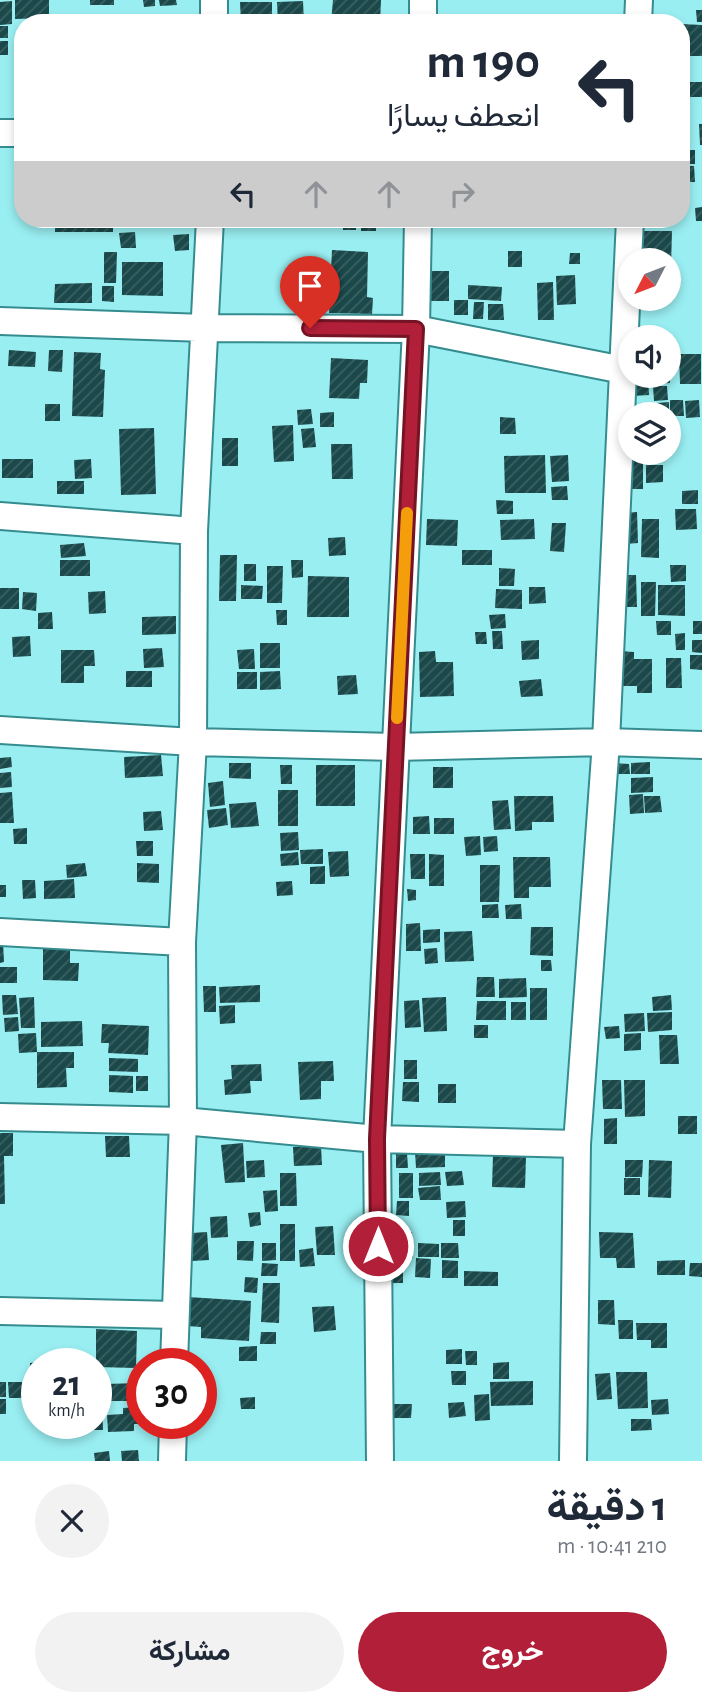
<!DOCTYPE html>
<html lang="ar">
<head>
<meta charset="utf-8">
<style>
	:root { --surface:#fff; --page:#f2f2f3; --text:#1f2937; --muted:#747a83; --accent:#b21f38 }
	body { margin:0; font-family:"Alegreya Sans",Vazirmatn,sans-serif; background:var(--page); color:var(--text); direction:rtl; height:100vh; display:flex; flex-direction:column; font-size:26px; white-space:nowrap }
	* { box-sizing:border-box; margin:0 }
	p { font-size:23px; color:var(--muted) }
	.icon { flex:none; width:38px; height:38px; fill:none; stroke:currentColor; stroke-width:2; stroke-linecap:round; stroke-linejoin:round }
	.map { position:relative; height:1461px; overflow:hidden; direction:ltr }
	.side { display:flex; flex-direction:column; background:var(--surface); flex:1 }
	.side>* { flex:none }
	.guide { position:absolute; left:14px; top:14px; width:676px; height:214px; border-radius:28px; box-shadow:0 4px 10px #0003; direction:rtl; background:#fff; color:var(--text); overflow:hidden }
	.needle { width:46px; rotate:228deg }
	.fabs { position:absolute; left:618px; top:248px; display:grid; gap:14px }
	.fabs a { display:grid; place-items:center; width:63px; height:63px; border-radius:50%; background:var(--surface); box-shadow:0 4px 10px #0003; font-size:35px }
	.speed { position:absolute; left:21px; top:1348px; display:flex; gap:14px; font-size:35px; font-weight:700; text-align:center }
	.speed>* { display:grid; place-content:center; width:91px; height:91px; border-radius:50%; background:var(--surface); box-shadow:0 4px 10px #0003; line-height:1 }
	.speed small { font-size:18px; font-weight:400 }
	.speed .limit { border:10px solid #d22; background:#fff; color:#111 }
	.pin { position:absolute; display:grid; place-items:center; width:60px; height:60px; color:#fff; margin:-72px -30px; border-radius:50% 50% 50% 0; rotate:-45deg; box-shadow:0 0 7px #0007 }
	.pin .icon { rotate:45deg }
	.me { position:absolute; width:77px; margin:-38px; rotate:0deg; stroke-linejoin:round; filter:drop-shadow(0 0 5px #0008) }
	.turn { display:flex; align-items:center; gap:24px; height:147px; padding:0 35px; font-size:32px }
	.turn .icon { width:91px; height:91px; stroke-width:2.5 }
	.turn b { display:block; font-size:49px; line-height:60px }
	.lanes { display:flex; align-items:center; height:66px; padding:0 35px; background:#0003; justify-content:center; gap:35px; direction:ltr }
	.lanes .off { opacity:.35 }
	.round { display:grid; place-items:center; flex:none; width:74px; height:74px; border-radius:37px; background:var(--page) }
	.headline { display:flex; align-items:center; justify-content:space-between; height:119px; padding:0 35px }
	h1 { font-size:42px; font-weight:700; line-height:52px }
	.cta { display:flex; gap:14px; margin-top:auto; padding:14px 35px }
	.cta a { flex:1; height:80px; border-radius:42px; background:var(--accent); color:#fff; font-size:28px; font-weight:700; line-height:80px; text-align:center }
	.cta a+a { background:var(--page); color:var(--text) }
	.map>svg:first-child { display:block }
</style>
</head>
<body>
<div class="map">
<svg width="702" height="1461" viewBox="0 0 702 1461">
	<defs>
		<pattern id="building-hatch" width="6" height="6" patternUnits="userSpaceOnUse" patternTransform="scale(1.75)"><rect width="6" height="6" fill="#1b484a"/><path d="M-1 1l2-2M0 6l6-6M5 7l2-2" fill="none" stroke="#3b6162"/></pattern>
	</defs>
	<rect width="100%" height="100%" fill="#99eef1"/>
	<path fill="url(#building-hatch)" d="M15 0H49V18L15 19Z
		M90 0H114V5H90Z
		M143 0H155V6L144 7Z
		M159 0H176L177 5 160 6Z
		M333 0H381L380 23H331Z
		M12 1V24L0 25V2Z
		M303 1 304 23H278L277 2Z
		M240 2H272V16H256V23H241Z
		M696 10H702V22H697Z
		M460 14H478L477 23H460Z
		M495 15H511V23H495Z
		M645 15 658 16V23H645Z
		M273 18V23H257V19Z
		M681 24 702 25V56H681Z
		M0 26H8V38H0Z
		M0 41H8V55H0Z
		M681 82H702V97H681Z
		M699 124H702V145H700Z
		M681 150H695V164H681Z
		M681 166H694L695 182H681Z
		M702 207V221H696L695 208Z
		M55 219H113V232H55Z
		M343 219H356V230H343Z
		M361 219H376V231H361Z
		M639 231H672L671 268H668V261H654L655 257H638Z
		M135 232 136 248H121L119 233Z
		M189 234V250L175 251 173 235Z
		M332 250 368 252 367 297 373 298 372 314 329 313Z
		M508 251H522V267H508Z
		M104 252H117L116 283H104Z
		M570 253H580V264H569Z
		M122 262H163V296L122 295Z
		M430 271H449V301H431Z
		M575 275 576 304 557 305 556 276Z
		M553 282 554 320H538L537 283Z
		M92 283V303H54L55 284Z
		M468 285 502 287 501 301 468 299Z
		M102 286H114V302L102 301Z
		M454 300H468V315H454Z
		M474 302H484L483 319H473Z
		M488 304H503L504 320H488Z
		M9 350 36 352 35 367 8 366Z
		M49 350H63L62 372 48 371Z
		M74 352 101 353 100 369 105 370 103 417 72 416Z
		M679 354H701V384H680Z
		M331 358 368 360 367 383H360L359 399 329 398Z
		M631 376H648L649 395 632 396Z
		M656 376H670V383L656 384Z
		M653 386H667L668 400 654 401Z
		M670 400H683L684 416H670Z
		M699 400 700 417 686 418 685 401Z
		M669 402V415H658L657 403Z
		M45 404H60V421H45Z
		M627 406H640V415H628Z
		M311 409 313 424 298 425 297 410Z
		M334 412V427H320V413Z
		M500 417 515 418 516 434H500Z
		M293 425 294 461 274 462 272 426Z
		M154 428 156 494 121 495 119 429Z
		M314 428 316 447 303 448 301 429Z
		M222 438H238V466H222Z
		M331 444H352L353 479H332Z
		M629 453H643V489H630Z
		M648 453H663V462L648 463Z
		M545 455 546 493H505L504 456Z
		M568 455 569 481 552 482 550 456Z
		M2 459H33V478H2Z
		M91 459 92 478 75 479 74 460Z
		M646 465H663V482L646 483Z
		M57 481H84V494H57Z
		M567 486 568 500H552L551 487Z
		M698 490V504H682V491Z
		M496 500 513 501V514H497Z
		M675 509H696L697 529 676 530Z
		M637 512 638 543 626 544 624 513Z
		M427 519 458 520 457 546 426 545Z
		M534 519 535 539 501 540 500 520Z
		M642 519H659V558L641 557Z
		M552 523H566L564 552 550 551Z
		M345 537 346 555 329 556 328 538Z
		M84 543 86 556 61 558 60 545Z
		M462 550H492V565H462Z
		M220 555H237L236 601H219Z
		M60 560H90V576H60Z
		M291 560H303V577L292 578Z
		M244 564H256V581H244Z
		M670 565H686V581L671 582Z
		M267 566H283L282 603H267Z
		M499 568 515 569 514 586H499Z
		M625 575H636L637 607H625Z
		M308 576 349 577V617H307Z
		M641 582H656L655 616H641Z
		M241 585 263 586 262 599H241Z
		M658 585H685V616L658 615Z
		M529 587H545L546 603 529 604Z
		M0 588H19V609H0Z
		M496 589 522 590V609L495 608Z
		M105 591 106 613 89 614 88 592Z
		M23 592 37 593 36 611 22 609Z
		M276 610H287V625H277Z
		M52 612 53 629H38V613Z
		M505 614 506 628 491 629 489 615Z
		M176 616V634L142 635V617Z
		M656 621H671V635H657Z
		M693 621H702V634H693Z
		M492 631H502L503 649H493Z
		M475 632H486L487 644H476Z
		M685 633V650H676L675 634Z
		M30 636 31 656 13 657 12 637Z
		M539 640V659L522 660 521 641Z
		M692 640H702V653L692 652Z
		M260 643H280V668H260Z
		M162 648 164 667 144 668 143 649Z
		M254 649 255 669H239L237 650Z
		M61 650H94L95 666H84V683H61Z
		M435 651 436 662H453L454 696 420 697 419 652Z
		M620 651 634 652V659H652V693H637V686H619Z
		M690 655H702V670L690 669Z
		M666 658H681L682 688H666Z
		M126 671H152V687H126Z
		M280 671 281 689 260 690V672Z
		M237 672H257V689H237Z
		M356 675 358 694 338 695 337 676Z
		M541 679 543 696 521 697 519 681Z
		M161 755 163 776 125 778 124 757Z
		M11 757 12 767 0 769V758Z
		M650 762V774H631V763Z
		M229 763H251V779L229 778Z
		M613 763 629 764 630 774H613Z
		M280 765H292V784H281Z
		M316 765H355V806H316Z
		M433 767H453V788H433Z
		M11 772 12 787 0 788V773Z
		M653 777V792L631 793V778Z
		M223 781 225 805 210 807 208 783Z
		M278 790H298V826H278Z
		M12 792 14 823H0V793Z
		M643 794 644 813 630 814 629 795Z
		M514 796H553L554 822H532V830L515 831Z
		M644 796H660L662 812 645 813Z
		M508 800 511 829 494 830 492 801Z
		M256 802 259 826 231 828 229 804Z
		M226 808 228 825 209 828 207 810Z
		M161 811 163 830 144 831 143 812Z
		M429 816 430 834H413V817Z
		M434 818H454V834H434Z
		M27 828V844H14L13 829Z
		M298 832 299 850 281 851 280 833Z
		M480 836 481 855 466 856 464 837Z
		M497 836 498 851 484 852 483 837Z
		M136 841H153V856H137Z
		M323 849V864H301L300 850Z
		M348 851 349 876 330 877 328 852Z
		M298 852 299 865 281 866 280 854Z
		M410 854H425V879H411Z
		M429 854 444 855V886H429Z
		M513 857H550L551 887H529V898H514Z
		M85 863 87 876 67 878 66 865Z
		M137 863 159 864V883L137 882Z
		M480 865H500L499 902H480Z
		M325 866V884H310V867Z
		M74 879 75 898 44 899V881Z
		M22 880H35L36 898 23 899Z
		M292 881 293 895 277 896 276 882Z
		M0 885H6V897H0Z
		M407 889 416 890V900L408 901Z
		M498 904 499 918H482V905Z
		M521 904 522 919H506L505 905Z
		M420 923 421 951H406V924Z
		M531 927H553V956L530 955Z
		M440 929V942L423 943V930Z
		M472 931 474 961 445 962 444 932Z
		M0 942H3L4 962 0 963Z
		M43 946 70 947V963H79L78 981 43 980Z
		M437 948 438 963 425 964 424 949Z
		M541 960H551L552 971H541Z
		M0 967H17V983H0Z
		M477 977H494L495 997H476Z
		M526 978 527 997 499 998V979Z
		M260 985V1002L220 1003 219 987Z
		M203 986H216V1012H204Z
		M530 988H547V1020H530Z
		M2 995H16L18 1014 3 1015Z
		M671 995 672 1010 653 1011 652 997Z
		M34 997 35 1028H21L19 998Z
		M446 997 447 1031 424 1032 422 998Z
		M419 1000 421 1027 405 1028 404 1001Z
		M477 1001H506V1020H476Z
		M511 1002H526V1020H511Z
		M235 1005V1023L220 1024 219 1006Z
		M672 1012V1030L648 1032 647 1013Z
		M644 1013 645 1031 625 1032 624 1014Z
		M18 1017 19 1031 5 1032 4 1018Z
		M82 1021 83 1046 41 1047V1022Z
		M102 1024 149 1026 148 1055 108 1053 109 1043H101Z
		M474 1025H488V1038H474Z
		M619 1026 620 1038 606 1039 604 1027Z
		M36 1033 37 1052 19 1053 18 1034Z
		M641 1033V1050L624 1051V1034Z
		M659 1035H677L679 1064H660Z
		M37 1052H74V1068H66L67 1087 37 1088Z
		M109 1058 138 1059V1072L109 1071Z
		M404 1060H417V1079H404Z
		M333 1061 334 1081H321V1099L300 1100 298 1062Z
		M261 1064 262 1081H250L251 1093 225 1095 224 1080 232 1079 231 1065Z
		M109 1075 133 1076V1093L109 1092Z
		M136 1076H148V1091H136Z
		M602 1080H621L622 1109H603Z
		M624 1080H645V1116L625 1117Z
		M403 1082H419V1102L402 1101Z
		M438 1084H456V1103H438Z
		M678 1116H697V1134H678Z
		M617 1118V1144H604V1119Z
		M0 1133H13V1156H4L5 1204H0Z
		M105 1136H129L130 1157H106Z
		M243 1143 245 1182 225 1183 221 1145Z
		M321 1146 322 1165 294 1166 293 1147Z
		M445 1151V1167L416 1168 415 1152Z
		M396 1152H407L408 1168H396Z
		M493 1155 526 1157 525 1188 492 1187Z
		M264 1160 265 1177 247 1178 246 1161Z
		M625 1160H643L642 1177H625Z
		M649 1160 672 1161 671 1198 648 1197Z
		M462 1171 464 1185 447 1186 445 1172Z
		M440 1172 441 1185 419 1186V1173Z
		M280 1173H296L297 1206H280Z
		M399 1173H413V1198H399Z
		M624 1178H640V1195H624Z
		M440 1186 441 1200H420L418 1188Z
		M277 1190 278 1211 265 1212 263 1191Z
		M397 1201H409V1216L396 1215Z
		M465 1201 466 1217 447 1218 446 1202Z
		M260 1212 261 1225 250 1227 248 1213Z
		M227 1216 228 1237 211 1238 210 1217Z
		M453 1220H465V1236H453Z
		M280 1224H295V1261H280Z
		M333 1226 335 1255H317L315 1227Z
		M207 1232 209 1260 192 1261 191 1233Z
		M395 1232H412L413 1258H396Z
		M599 1232 633 1233 635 1268H617L616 1258H600Z
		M237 1241H254L253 1261 237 1260Z
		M262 1243H276V1260L262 1261Z
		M418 1243 439 1244V1257H418Z
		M441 1243H458L459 1258H441Z
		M313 1248 315 1266 300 1267 299 1250Z
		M416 1258 431 1259 430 1278 415 1277Z
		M442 1260 458 1261V1278H442Z
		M685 1260V1275H657V1261Z
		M262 1263 278 1264 277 1276H261Z
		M690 1263H702V1277L689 1276Z
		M391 1266H403V1283H391Z
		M464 1271 498 1272V1286H464Z
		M245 1277 258 1278 257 1293 244 1292Z
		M263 1283H280L279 1323 261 1322Z
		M188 1297 251 1301 249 1341 201 1338V1327L187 1326Z
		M598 1300H614L615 1325 598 1324Z
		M334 1306 336 1330 314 1332 312 1307Z
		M618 1320H633V1339H619Z
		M636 1323H667V1348H651V1340H637Z
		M96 1329 137 1331 136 1368 96 1367Z
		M261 1332H276V1344H260Z
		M257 1346V1361H239V1347Z
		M462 1349V1364H446V1350Z
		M465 1351H477V1365H466Z
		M37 1362V1394L31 1395 30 1363Z
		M509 1362V1379H493V1363Z
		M451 1371H466V1385H452Z
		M616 1372H647L648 1408 618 1409Z
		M610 1373 612 1399 597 1400 595 1374Z
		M96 1379H102L103 1400H96Z
		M533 1381V1405L491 1406 490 1382Z
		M0 1382H6V1397H0Z
		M8 1382H22V1398H9Z
		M140 1383V1401H106L105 1384Z
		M489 1394 490 1420 475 1421 474 1395Z
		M255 1397V1409H241L240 1398Z
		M0 1399H6V1414H0Z
		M668 1399 669 1414 652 1415 651 1400Z
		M464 1402 466 1416 449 1418 448 1403Z
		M96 1404H102L103 1430H89V1423H96Z
		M392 1404H412L411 1418H392Z
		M138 1407 139 1424H134V1431L108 1432 107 1415 123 1414V1408Z
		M631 1419H651L652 1430 631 1431Z
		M138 1450 139 1461H122L121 1451Z
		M109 1451 110 1461H95L94 1453Z"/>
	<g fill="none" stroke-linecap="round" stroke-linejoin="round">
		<g stroke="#358c8f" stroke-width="30">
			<path id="street" d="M214 23V0
				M423 23V0
				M638 23 639 0
				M0 133H23
				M0 321 205 328 416 329 623 370
				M0 516 194 531
				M0 730 193 742 395 747 606 742 702 745
				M0 932 182 942
				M0 1117 183 1121 377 1139 577 1144
				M0 1311 175 1315
				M174 1363 183 1121 182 942 193 742 194 531 210 219
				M172 1461 173 1423
				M380 1461 377 1139 416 329 418 219
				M573 1461 577 1144 606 742 630 219"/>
		</g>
		<use href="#street" stroke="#fff" stroke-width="26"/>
	</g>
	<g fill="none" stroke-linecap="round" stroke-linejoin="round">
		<g stroke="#741424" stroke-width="18">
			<path id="route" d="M310 328 416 329 377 1139 378 1246"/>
		</g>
		<use href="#route" stroke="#b21f38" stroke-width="12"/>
		<path stroke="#f59e0b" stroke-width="12" d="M397 718 407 513"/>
	</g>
</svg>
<div class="fabs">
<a><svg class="needle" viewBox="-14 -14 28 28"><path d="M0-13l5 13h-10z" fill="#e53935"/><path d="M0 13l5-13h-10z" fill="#747a83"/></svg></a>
<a><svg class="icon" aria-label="sound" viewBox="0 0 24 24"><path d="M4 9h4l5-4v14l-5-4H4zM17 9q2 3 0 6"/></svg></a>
<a><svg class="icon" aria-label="layers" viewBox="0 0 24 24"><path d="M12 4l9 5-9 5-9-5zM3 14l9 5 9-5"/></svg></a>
</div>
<div class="speed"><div>21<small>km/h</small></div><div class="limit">30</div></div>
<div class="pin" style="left:310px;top:328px;background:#d93025"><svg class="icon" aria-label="arrive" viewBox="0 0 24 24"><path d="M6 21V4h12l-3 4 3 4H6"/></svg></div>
<svg class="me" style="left:378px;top:1246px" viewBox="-20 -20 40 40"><circle r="17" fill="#b21f38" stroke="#fff" stroke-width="3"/><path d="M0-11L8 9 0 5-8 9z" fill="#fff"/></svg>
<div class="guide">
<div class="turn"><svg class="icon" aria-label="left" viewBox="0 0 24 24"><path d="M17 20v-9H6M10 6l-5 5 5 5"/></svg><div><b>190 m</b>انعطف يسارًا</div></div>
<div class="lanes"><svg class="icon" aria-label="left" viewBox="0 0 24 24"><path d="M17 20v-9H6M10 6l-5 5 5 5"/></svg><svg class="icon off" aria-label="ahead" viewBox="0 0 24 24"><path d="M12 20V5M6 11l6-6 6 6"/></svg><svg class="icon off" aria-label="ahead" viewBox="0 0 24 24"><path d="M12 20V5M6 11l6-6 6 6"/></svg><svg class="icon off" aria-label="right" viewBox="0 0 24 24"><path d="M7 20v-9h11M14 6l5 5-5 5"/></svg></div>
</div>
</div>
<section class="side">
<div class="headline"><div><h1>1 دقيقة</h1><p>210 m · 10:41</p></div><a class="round"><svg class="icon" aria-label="close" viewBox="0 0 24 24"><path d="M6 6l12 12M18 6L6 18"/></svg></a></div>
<div class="cta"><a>خروج</a><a>مشاركة</a></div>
</section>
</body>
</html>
